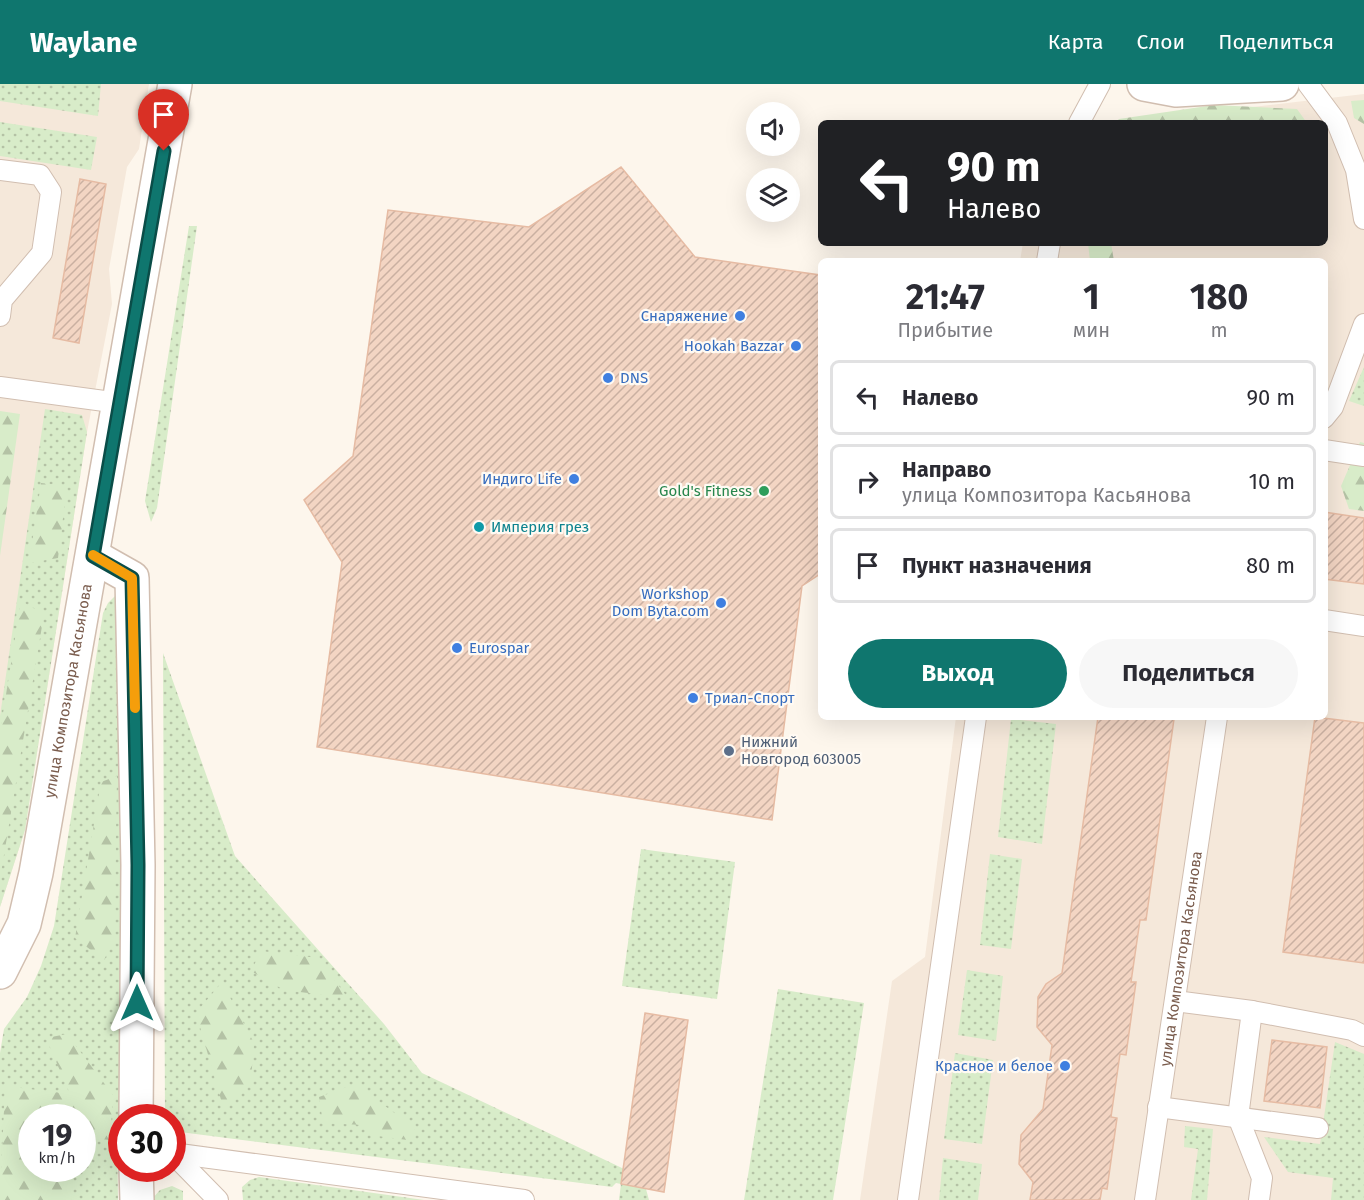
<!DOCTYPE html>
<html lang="ru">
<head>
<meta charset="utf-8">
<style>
	:root { --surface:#fff; --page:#f7f7f7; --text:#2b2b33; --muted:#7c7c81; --line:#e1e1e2; --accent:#0f766e }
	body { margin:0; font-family:"Fira Sans",sans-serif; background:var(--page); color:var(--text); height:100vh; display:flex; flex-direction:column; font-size:22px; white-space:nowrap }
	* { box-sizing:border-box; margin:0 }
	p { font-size:20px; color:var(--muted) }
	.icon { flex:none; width:33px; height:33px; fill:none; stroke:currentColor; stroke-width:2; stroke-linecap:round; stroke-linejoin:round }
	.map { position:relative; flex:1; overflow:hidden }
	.details { position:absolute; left:818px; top:174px; width:510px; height:462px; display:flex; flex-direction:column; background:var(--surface); border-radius:9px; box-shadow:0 6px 24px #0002 }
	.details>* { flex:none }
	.guide { position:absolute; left:818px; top:36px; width:510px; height:126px; border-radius:9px; box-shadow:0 6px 24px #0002; background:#202124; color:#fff; overflow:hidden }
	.tools { position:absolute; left:746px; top:18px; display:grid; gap:12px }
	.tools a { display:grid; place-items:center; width:54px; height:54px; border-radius:50%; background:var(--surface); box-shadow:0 6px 24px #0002; font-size:30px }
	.speed { position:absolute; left:18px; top:1020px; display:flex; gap:12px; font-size:30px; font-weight:700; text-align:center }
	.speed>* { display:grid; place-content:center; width:78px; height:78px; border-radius:50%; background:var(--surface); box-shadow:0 6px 24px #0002; line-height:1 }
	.speed small { font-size:15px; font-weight:400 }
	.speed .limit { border:9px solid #d22; background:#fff; color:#111 }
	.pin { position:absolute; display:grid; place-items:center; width:51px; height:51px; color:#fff; margin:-62px -26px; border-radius:50% 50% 50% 0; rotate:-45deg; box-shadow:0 0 6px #0007 }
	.pin .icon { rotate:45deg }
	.me { position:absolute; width:66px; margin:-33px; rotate:0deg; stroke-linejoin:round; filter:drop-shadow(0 0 4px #0008) }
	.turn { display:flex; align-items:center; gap:21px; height:126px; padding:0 30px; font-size:27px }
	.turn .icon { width:78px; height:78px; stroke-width:2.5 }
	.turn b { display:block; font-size:42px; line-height:51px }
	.eta { display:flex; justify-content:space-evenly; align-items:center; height:102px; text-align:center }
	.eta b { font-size:36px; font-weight:700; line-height:42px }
	.button { display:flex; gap:12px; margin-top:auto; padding:12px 30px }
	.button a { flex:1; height:69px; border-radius:36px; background:var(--accent); color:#fff; font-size:24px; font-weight:700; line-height:69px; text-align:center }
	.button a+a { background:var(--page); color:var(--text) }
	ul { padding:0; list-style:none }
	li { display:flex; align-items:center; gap:18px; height:75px; margin:0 12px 9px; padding:0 18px; border:3px solid var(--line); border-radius:9px }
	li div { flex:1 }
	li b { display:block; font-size:22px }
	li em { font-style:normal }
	header { display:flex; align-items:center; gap:36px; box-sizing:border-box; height:84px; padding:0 30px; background:var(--accent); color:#fff }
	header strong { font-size:28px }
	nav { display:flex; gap:33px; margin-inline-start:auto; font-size:21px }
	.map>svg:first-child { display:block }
</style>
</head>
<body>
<header>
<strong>Waylane</strong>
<nav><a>Карта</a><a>Слои</a><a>Поделиться</a></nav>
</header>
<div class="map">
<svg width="1364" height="1116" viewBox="0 0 1364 1116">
	<defs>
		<pattern id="grass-dots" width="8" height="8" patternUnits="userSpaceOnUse" patternTransform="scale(1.5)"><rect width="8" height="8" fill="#d8ecc9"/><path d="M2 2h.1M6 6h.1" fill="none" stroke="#b4c2a5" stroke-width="1.8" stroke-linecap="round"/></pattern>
		<pattern id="forest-firs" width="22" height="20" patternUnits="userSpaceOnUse" patternTransform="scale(1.5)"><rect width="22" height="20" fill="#d8ecc9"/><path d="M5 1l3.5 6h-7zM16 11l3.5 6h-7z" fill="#b4c2a5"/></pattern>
		<pattern id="building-hatch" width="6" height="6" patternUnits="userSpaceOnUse" patternTransform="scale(1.5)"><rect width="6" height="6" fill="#f3d5c3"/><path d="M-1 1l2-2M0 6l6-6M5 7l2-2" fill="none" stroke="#cab0a1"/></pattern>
	</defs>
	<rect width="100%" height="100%" fill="#fdf6ec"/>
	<path fill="#f5e8da" d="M0 0H149L139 65 127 83 109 185 112 220 87 348 25 746 0 823Z
		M1364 10V1116H860L892 897 925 873 956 633H1324V177H1020L1023 159H1324V39H1114Z"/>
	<path fill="url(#grass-dots)" fill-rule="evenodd" d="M0 0H101L98 32 0 17Z
		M0 38 97 53 91 86 0 72Z
		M189 142H197L157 424 151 438 145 417Z
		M1364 283V322L1349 317Z
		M45 325 82 331 87 348 25 746 0 823V632Z
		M117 510 120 531 125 1033 121 1041H117L118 1116H0V969L4 945 27 913 41 882 54 842 103 529 108 519ZM32 1034H82V1084H32Z
		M163 569 235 772 384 940 422 989 643 1094 649 1116H619L621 1100 616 1099 612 1103 180 1048 173 1043 172 1034 165 1033Z
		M1011 635 1056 640 1042 760 998 753Z
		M641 765 735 778 717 915 622 902Z
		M990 770 1022 775 1011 865 980 861Z
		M967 886 1003 892 996 957 958 951Z
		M778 905 864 919 833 1116H744Z
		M1335 958 1364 970V1116H1331L1333 1094 1288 1088 1264 1053 1320 1060Z
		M955 969 993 976 982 1060 944 1055Z
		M1185 1042 1213 1045 1207 1116H1191L1198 1065 1184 1063Z
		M943 1074 982 1080 978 1116H939Z
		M259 1093 424 1116H243L242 1103 250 1096Z
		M172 1102 183 1107V1116H151L160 1106Z"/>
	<path fill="url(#forest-firs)" d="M1364 16V40L1354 34 1351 17Z
		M1214 21 1297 25 1307 39H1115L1119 35Z
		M1088 159H1111L1114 177H1090Z
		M0 327 20 330 0 472Z
		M1360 358 1364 359V427L1349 425 1341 402Z
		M41 399 67 402 58 474 29 479Z
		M21 517 44 530 0 795V648Z
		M117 692 114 856 104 876 75 854 101 698Z
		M261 867 318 874 348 914 284 906 251 887Z
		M222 898 254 959 251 995 224 1026 196 929Z
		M67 950 113 1011 110 1056 83 1053 82 1034H32V1084L74 1085 71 1116H0L5 1002 70 1010 46 954Z
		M355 1000 415 1044V1057L370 1051 363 1041 323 1039 319 1013Z"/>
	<path fill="url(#building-hatch)" stroke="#e6bba3" stroke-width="1.5" d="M621 83 695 173 820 191V490L802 502 772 736 317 663 342 478 304 416 353 372 388 126 529 143Z
		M80 95 106 100 79 259 53 254Z
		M1324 428 1364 434V500L1324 495Z
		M1098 633 1174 635 1146 836H1140L1131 898H1136L1126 971 1120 970 1111 1033 1117 1034 1107 1105 1102 1104 1100 1116H1030L1033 1098 1019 1080 1021 1051 1043 1025 1052 961 1037 943 1038 913 1046 900 1062 889Z
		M1315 633 1364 639V879L1283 868Z
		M645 929 688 936 664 1108 621 1100Z
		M1272 956 1327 963 1320 1024 1264 1017Z"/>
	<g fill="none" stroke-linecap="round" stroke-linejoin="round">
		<g stroke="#d1beb0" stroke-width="22">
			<g id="lane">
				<path d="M1308 0 1337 39 1356 86 1364 135"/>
				<path d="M1079 39 1100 0"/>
				<path d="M0 86 40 91 51 108 42 169 2 216 0 232"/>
				<path d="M1047 177 1050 159"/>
				<path d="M0 303 119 319"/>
				<path d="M1324 334 1333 323 1364 240"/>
				<path d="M1324 366 1364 372"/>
				<path d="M1324 536 1364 542"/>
				<path d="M1175 917 1252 927 1352 946 1364 952"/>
				<path d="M1252 927 1238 1033 1262 1094 1259 1116"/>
				<path d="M1158 1023 1318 1044"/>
				<path d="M172 1069 524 1116"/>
				<path d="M172 1069 218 1116"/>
				<path d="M908 1116 976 633"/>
				<path id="s1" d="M1145 1116 1217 633"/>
			</g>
		</g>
		<g stroke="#d1beb0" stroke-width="36">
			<g id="street">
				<path d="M1144 0 1176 6 1282 0"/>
				<path d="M93 472 132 494 138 781 136 1034"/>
				<path id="s2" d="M0 888 24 840 36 789 175 0"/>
				<path d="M136 1084 137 1116"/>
			</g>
		</g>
		<use href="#lane" stroke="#fff" stroke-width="20"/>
		<use href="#street" stroke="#fff" stroke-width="33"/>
	</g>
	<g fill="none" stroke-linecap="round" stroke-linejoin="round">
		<g stroke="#0a4d48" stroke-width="15">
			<path id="route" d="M137 919 138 781 132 494 93 472 164 67"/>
		</g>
		<use href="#route" stroke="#0f766e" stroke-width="10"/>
		<path stroke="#f59e0b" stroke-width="10" d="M93 471 132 494 135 624"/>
	</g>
	<g fill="#3f7fe0" stroke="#fffaf3" stroke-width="2">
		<circle cx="740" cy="232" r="6"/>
		<circle cx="796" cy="262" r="6"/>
		<circle cx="608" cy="294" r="6"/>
		<circle cx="574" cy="395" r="6"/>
		<circle cx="721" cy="519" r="6"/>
		<circle cx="457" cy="564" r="6"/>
		<circle cx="693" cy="614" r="6"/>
		<circle cx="1065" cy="982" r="6"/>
	</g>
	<circle fill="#2e9e5b" stroke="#fffaf3" stroke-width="2" cx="764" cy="407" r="6"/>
	<circle fill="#0f9aa8" stroke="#fffaf3" stroke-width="2" cx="479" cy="443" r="6"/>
	<circle fill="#5c6f8a" stroke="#fffaf3" stroke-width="2" cx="729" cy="667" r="6"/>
	<g text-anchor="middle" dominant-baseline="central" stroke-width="4.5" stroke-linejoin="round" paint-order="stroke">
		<g font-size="15" fill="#366cbe" stroke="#fffaf3" text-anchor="end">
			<text x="728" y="232">Снаряжение</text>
			<text x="784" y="262">Hookah Bazzar</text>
			<text x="620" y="294" text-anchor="start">DNS</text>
			<text x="562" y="395">Индиго Life</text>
			<text x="709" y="510">Workshop<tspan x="709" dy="17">Dom Byta.com</tspan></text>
			<text x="469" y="564" text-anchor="start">Eurospar</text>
			<text x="705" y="614" text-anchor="start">Триал-Спорт</text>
			<text x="1053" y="982">Красное и белое</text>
		</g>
		<g font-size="15" fill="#27864d" stroke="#fffaf3" text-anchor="end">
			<text x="752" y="407">Gold's Fitness</text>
		</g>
		<g font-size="15" fill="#0d838f" stroke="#fffaf3" text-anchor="start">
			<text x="491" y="443">Империя грез</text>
		</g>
		<g font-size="15" fill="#7a5c4d" stroke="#fffaf3">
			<text stroke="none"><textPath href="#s2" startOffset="291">улица Композитора Касьянова</textPath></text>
			<text stroke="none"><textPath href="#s1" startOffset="244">улица Композитора Касьянова</textPath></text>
		</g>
		<g font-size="15" fill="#4e5e75" stroke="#fffaf3" text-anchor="start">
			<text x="741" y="658">Нижний<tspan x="741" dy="17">Новгород 603005</tspan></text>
		</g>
	</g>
</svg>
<div class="tools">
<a><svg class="icon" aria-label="sound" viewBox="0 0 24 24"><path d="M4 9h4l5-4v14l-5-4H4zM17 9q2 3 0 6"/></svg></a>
<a><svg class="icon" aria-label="layers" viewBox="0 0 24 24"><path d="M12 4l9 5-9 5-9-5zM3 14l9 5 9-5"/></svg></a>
</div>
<div class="speed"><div>19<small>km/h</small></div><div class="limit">30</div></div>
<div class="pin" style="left:164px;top:67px;background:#d93025"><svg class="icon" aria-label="arrive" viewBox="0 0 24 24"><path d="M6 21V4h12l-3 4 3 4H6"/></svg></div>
<svg class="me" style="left:137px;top:919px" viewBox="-20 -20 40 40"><path d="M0-17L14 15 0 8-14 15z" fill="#0f766e" stroke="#fff" stroke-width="4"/></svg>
<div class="guide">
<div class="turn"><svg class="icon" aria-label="left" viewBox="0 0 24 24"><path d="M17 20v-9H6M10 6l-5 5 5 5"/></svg><div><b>90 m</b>Налево</div></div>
</div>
<section class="details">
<div class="eta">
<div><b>21:47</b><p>Прибытие</p></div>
<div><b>1</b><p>мин</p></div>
<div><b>180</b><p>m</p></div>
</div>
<ul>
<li><svg class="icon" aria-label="left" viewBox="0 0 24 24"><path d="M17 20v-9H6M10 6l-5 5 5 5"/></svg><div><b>Налево</b></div><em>90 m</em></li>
<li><svg class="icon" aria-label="right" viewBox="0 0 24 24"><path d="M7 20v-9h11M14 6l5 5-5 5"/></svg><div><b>Направо</b><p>улица Композитора Касьянова</p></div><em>10 m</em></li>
<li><svg class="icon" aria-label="arrive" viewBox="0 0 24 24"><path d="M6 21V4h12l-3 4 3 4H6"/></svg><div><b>Пункт назначения</b></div><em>80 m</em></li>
</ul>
<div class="button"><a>Выход</a><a>Поделиться</a></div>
</section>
</div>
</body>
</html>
